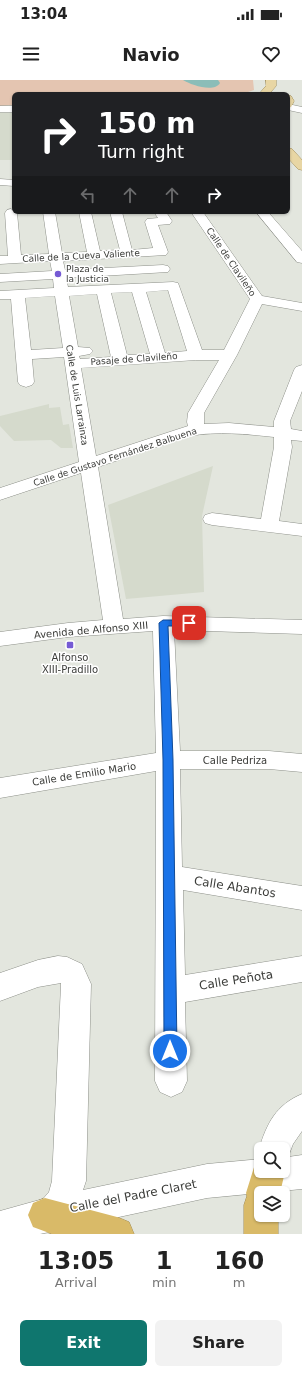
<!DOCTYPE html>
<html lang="en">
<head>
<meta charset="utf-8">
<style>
	:root { --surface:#fff; --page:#f2f2f2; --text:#222; --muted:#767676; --accent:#0f766e }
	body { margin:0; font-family:"DejaVu Sans",sans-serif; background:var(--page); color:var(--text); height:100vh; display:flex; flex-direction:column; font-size:15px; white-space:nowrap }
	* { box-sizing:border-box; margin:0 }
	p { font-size:13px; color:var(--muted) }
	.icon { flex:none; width:22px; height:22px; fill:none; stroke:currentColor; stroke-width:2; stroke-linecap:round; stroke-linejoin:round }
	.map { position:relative; height:1154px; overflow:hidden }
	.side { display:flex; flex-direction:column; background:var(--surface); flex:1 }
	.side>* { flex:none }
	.banner { position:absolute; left:12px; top:12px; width:278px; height:122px; border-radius:6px; box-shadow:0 1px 3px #0004; background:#202124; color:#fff; overflow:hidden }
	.fabs { position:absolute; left:254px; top:1062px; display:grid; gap:8px }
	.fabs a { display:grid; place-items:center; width:36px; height:36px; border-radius:6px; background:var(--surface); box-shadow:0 1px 3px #0004; font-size:20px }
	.pin { position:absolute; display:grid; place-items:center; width:34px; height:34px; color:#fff; margin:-17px; border-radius:8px; box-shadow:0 2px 6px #0006 }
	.me { position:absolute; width:44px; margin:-22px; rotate:0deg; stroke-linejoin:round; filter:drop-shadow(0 0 3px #0008) }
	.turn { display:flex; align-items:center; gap:14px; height:84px; padding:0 20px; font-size:18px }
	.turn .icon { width:52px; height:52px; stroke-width:2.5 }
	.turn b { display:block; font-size:28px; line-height:34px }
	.lanes { display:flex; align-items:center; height:38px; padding:0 20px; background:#0003; justify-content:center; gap:20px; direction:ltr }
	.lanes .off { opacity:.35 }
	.eta { display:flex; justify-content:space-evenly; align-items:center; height:68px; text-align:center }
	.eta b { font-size:24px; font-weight:700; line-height:28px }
	.cta { display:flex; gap:8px; margin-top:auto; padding:8px 20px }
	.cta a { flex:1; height:46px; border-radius:6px; background:var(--accent); color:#fff; font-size:16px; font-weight:700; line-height:46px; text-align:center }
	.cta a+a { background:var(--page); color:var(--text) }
	.status { display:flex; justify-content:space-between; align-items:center; height:28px; padding:0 20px; background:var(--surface); direction:ltr }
	.status svg { height:11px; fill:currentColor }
	header { display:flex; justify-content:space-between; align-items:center; height:52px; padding:0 20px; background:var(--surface); font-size:18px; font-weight:700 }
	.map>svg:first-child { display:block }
</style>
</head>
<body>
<div class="status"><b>13:04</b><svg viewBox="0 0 49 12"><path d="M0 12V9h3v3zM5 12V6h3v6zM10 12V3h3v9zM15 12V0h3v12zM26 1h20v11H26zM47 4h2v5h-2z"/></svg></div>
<header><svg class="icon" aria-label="menu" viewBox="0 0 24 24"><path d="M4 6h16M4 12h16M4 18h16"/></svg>Navio<svg class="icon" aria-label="heart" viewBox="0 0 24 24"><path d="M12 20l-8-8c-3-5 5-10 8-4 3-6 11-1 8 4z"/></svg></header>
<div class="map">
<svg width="302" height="1154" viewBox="0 0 302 1154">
	<rect width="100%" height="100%" fill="#e3e6de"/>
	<path fill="#d5dacc" d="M0 33H14V80H0Z
		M49 324V328L60 327 63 345 69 344 73 368H61L51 360 14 361 0 346V336Z
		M213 386 202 436 204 512 126 519 108 425Z"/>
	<path fill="#e4c5b1" d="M0 0H253L254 10 242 14H14V25L0 26Z"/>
	<path fill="#8bbdb8" d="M183 0H218L220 3C214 13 191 5 183 0Z"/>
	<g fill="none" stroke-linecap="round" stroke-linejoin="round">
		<g stroke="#8d9089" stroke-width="1">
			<path id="minor" d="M288 24 302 27V33L288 30Z
				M0 26H14V32H0Z
				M0 99 14 100V106L0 105Z
				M11 129 17 133 21 175 49 174 43 132H55L62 173 87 172 79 132H91L100 171 120 170 110 132H122L132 170 153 168 145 142 147 139 158 138 154 132H166L172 141 170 144 158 145 168 172 166 175 63 181 65 190 163 185 168 186 170 189 168 192 66 198 68 207 173 202 178 203 202 270H224L250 219 191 132H203L262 216 302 223V231L262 224 237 275 204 333V344L229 343 274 347V341L294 290 296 287 302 285V311L290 341 291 349 302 351V361L291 360 292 367 279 441 302 444V456L212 445 205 443 203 439 205 435 212 433 261 439 274 367V357C246 354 218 351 189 356L98 387 123 539 163 536 302 540V554L174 550 180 671H269L302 674V692L269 689H180L182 787 302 806V830L183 810 185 895 302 876V902L185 922 187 1001 182 1012 171 1017 160 1012 155 1001 156 691 0 718V698L156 673 153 551 68 557 0 566V552L68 543 103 540 81 393 0 420V408L79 382 64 277 32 279 34 302 32 305 26 307 20 305 18 302 11 219H0V211L54 208 53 199 0 202V194L52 191 50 181 0 184V176H8L5 133 7 130ZM168 210 187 271 165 273 146 212ZM132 212 150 274 127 275 111 213ZM97 214 111 277 80 279 79 276 90 274 93 271 90 268 78 267 69 216ZM55 216 63 268 31 270 25 218ZM196 280H219L188 333 187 342 188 346 96 376 81 288Z
				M256 132H268L302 171V183L297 182Z
				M58 876 67 877 82 884 91 904 86 1101 83 1110 207 1084 261 1079V1091H283V1069H261V1075L259 1069C267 1043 276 1025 302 1014V1051L293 1064 288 1077 302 1075V1109L207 1118 40 1154H0V1131L43 1119 49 1112 52 1101 61 905V903L38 907 0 921V893L38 880Z"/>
		</g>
		<g stroke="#a28e58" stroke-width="1">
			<path id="major" d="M266 0H276V6L269 14H259L266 6Z
				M288 15 291 16 294 21 291 27 288 28Z
				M288 68 292 69 302 80V90L298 89 288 78Z"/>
		</g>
		<g stroke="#a28e58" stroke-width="1">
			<path id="highway" d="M261 1082V1091H282L284 1096 280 1113H261V1135H278V1154H244V1125L247 1116 246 1113 255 1084Z
				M45 1118 117 1137 129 1142 134 1154H52L33 1147 28 1135 33 1123Z"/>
		</g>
		<use href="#minor" fill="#fff" fill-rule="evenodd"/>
		<use href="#major" fill="#e8d6a4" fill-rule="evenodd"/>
		<use href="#highway" fill="#d9ba68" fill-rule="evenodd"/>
	</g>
	<path fill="#1a73e8" stroke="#114b97" d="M163 540H189L193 543 189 546H168L173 680 177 971 175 975 170 977 166 975 164 971 163 680 159 543Z"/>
	<g fill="#755ad4" stroke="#fff" stroke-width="1.5">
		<circle cx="58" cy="194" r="4"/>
		<rect x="66" y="561" width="8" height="8" rx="2"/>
	</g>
	<g text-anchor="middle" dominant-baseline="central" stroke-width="3" stroke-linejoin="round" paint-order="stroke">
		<g font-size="9" fill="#3b3c39" stroke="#fff">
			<text transform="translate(81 176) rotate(-3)">Calle de la Cueva Valiente</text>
			<text transform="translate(231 182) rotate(56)">Calle de Clavileño</text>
			<text transform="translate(134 279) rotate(-4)">Pasaje de Clavileño</text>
			<text transform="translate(77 315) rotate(81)">Calle de Luis Larrainza</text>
			<text transform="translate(115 377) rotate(-18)">Calle de Gustavo Fernández Balbuena</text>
		</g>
		<g font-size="9" fill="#3b3c39" stroke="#fff" text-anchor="start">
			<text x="66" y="189">Plaza de<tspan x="66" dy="10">la Justicia</tspan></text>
		</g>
		<g font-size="10" fill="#3b3c39" stroke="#fff">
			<text transform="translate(91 550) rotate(-5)">Avenida de Alfonso XIII</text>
			<text x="235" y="680">Calle Pedriza</text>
			<text transform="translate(84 694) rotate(-9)">Calle de Emilio Mario</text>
		</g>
		<g font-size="10" fill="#3b3c39" stroke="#fff">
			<text x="70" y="577">Alfonso<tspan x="70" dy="12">XIII-Pradillo</tspan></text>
		</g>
		<g font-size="12" fill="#3b3c39" stroke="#fff">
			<text transform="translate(235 807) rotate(9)">Calle Abantos</text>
			<text transform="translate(236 900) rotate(-9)">Calle Peñota</text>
			<text transform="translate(133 1116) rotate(-11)">Calle del Padre Claret</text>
		</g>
	</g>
</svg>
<div class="fabs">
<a><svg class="icon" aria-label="search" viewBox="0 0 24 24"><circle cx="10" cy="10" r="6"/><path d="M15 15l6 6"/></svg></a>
<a><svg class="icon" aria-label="layers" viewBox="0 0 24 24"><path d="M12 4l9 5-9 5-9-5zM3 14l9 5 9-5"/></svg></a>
</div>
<div class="pin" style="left:189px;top:543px;background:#d93025"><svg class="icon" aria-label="arrive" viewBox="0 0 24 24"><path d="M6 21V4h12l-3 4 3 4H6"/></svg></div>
<svg class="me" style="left:170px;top:971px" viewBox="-20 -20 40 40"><circle r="17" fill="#1a73e8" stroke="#fff" stroke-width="3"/><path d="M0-11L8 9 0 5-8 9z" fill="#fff"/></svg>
<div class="banner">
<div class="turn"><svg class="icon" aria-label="right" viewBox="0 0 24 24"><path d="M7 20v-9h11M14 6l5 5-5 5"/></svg><div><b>150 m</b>Turn right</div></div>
<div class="lanes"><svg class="icon off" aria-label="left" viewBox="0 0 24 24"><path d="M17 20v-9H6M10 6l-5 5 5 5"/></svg><svg class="icon off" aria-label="ahead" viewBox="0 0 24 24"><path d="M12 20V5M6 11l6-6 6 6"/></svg><svg class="icon off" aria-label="ahead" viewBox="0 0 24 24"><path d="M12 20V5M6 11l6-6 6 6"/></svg><svg class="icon" aria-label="right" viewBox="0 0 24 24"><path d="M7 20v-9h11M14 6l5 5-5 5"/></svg></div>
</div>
</div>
<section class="side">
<div class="eta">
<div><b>13:05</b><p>Arrival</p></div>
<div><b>1</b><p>min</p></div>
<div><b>160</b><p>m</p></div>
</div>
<div class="cta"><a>Exit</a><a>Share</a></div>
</section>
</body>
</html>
